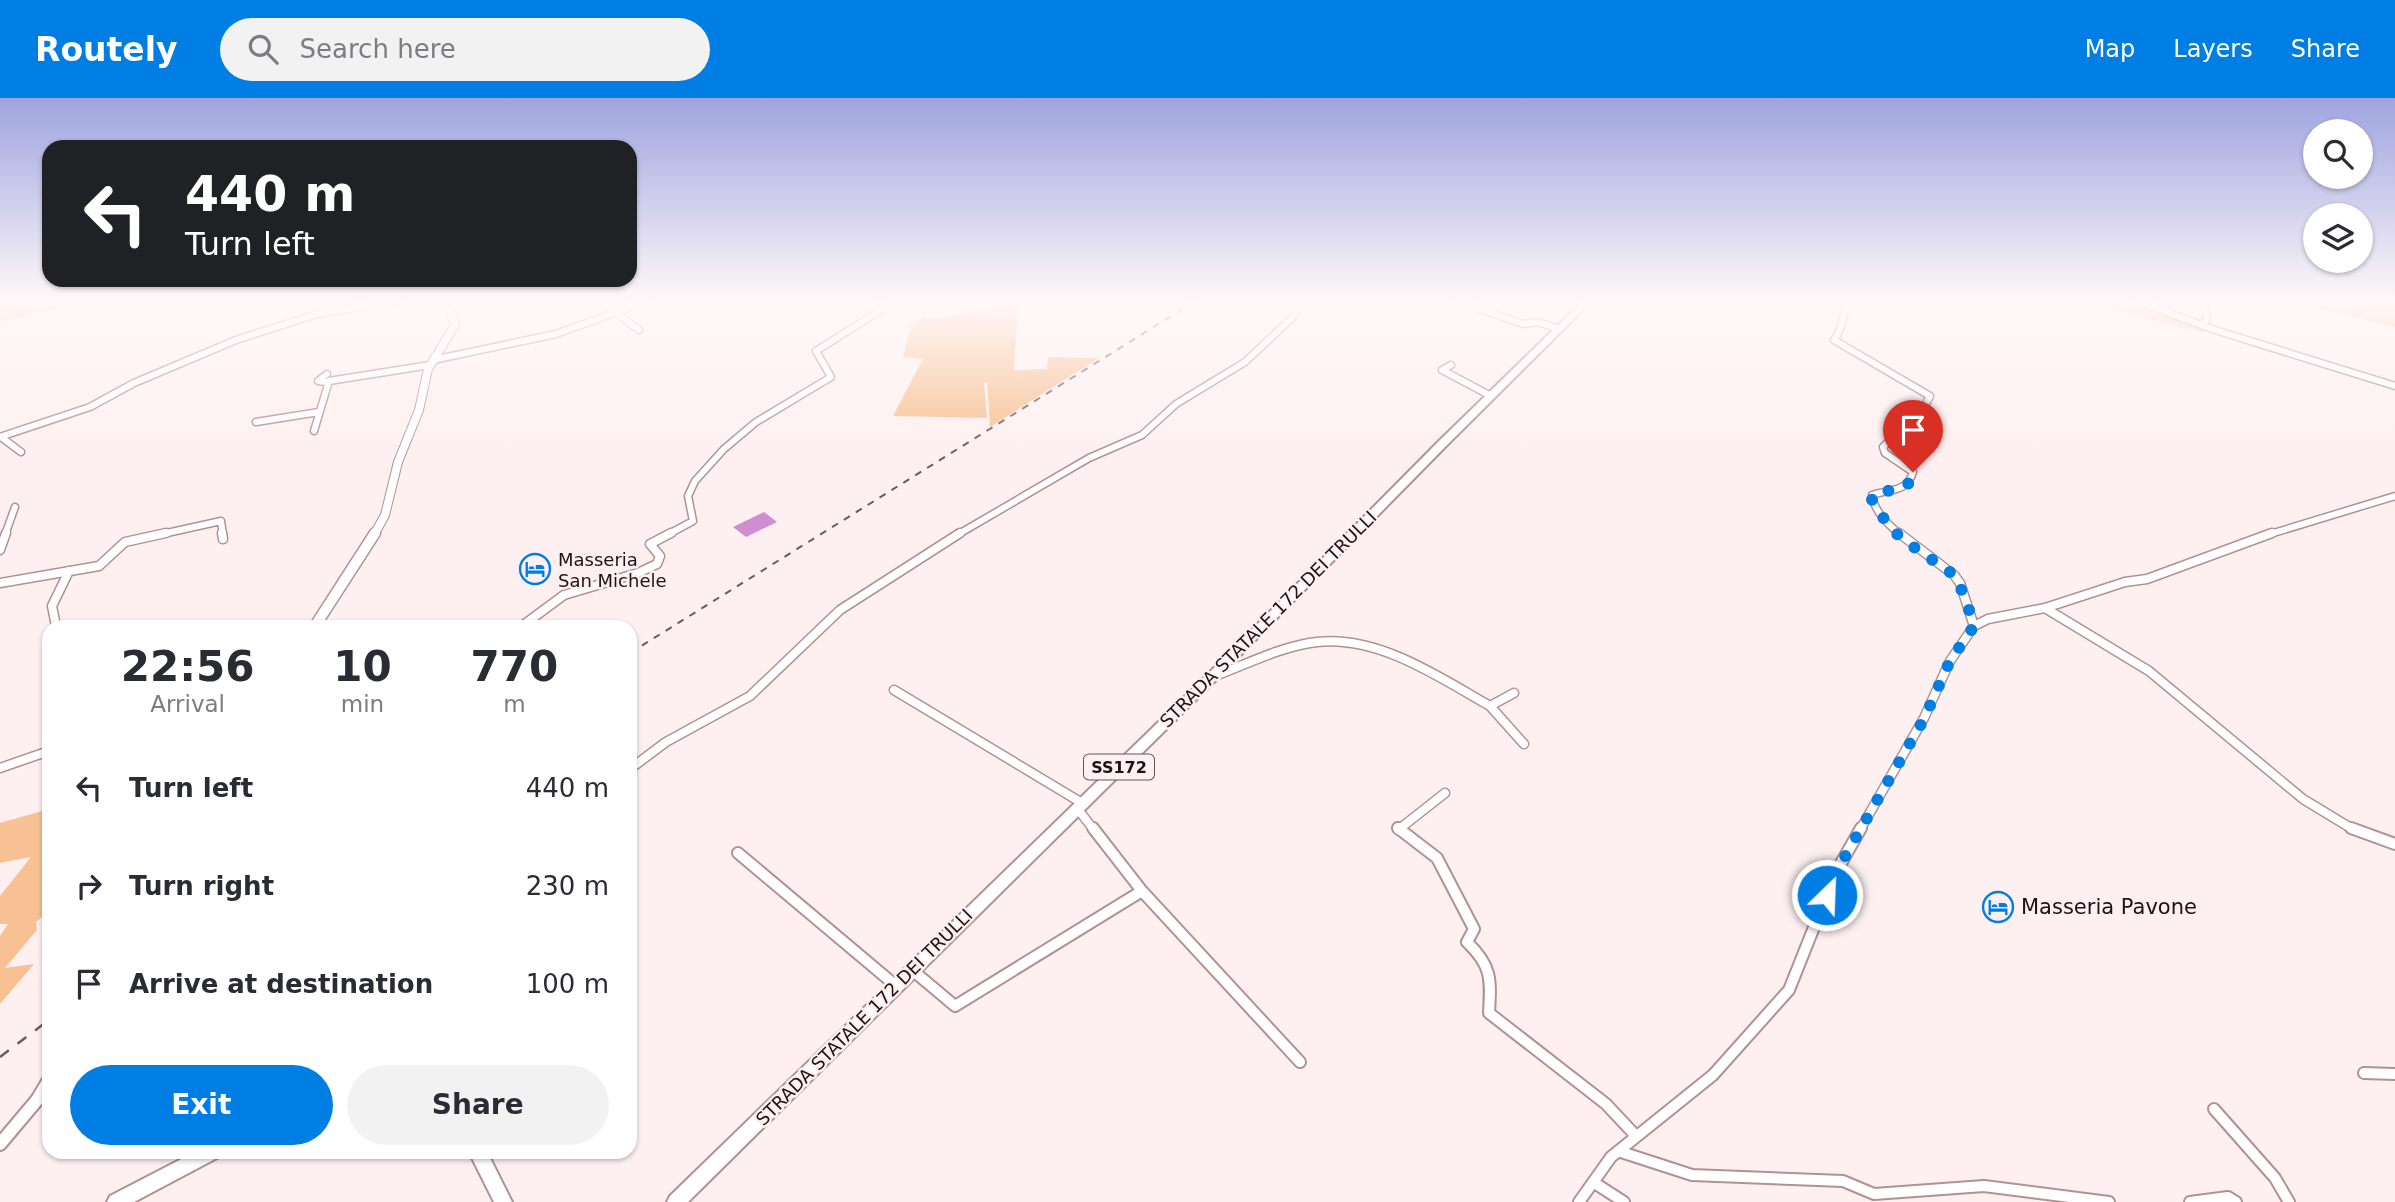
<!DOCTYPE html>
<html lang="en">
<head>
<meta charset="utf-8">
<style>
	:root { --surface:#fff; --page:#f2f2f3; --text:#2b2b33; --muted:#7c7c81; --accent:#007ee4 }
	body { margin:0; font-family:"DejaVu Sans",sans-serif; background:var(--page); color:var(--text); height:100vh; display:flex; flex-direction:column; font-size:26px; white-space:nowrap }
	* { box-sizing:border-box; margin:0 }
	p { font-size:23px; color:var(--muted) }
	.icon { flex:none; width:38px; height:38px; fill:none; stroke:currentColor; stroke-width:2; stroke-linecap:round; stroke-linejoin:round }
	.map { position:relative; flex:1; overflow:hidden }
	.side { position:absolute; left:42px; top:522px; width:595px; height:539px; display:flex; flex-direction:column; background:var(--surface); border-radius:21px; box-shadow:0 2px 5px #0004 }
	.side>* { flex:none }
	.top-card { position:absolute; left:42px; top:42px; width:595px; height:147px; border-radius:21px; box-shadow:0 2px 5px #0004; background:#202124; color:#fff; overflow:hidden }
	.tools { position:absolute; left:2303px; top:21px; display:grid; gap:14px }
	.tools a { display:grid; place-items:center; width:70px; height:70px; border-radius:50%; background:var(--surface); box-shadow:0 2px 5px #0004; font-size:35px }
	.pin { position:absolute; display:grid; place-items:center; width:60px; height:60px; color:#fff; margin:-72px -30px; border-radius:50% 50% 50% 0; rotate:-45deg; box-shadow:0 0 7px #0007 }
	.pin .icon { rotate:45deg }
	.me { position:absolute; width:77px; margin:-38px; rotate:24deg; stroke-linejoin:round; filter:drop-shadow(0 0 5px #0008) }
	.turn { display:flex; align-items:center; gap:24px; height:147px; padding:0 28px; font-size:32px }
	.turn .icon { width:91px; height:91px; stroke-width:2.5 }
	.turn b { display:block; font-size:49px; line-height:60px }
	.eta { display:flex; justify-content:space-evenly; align-items:center; height:119px; text-align:center }
	.eta b { font-size:42px; font-weight:700; line-height:49px }
	.primary-button { display:flex; gap:14px; margin-top:auto; padding:14px 28px }
	.primary-button a { flex:1; height:80px; border-radius:42px; background:var(--accent); color:#fff; font-size:28px; font-weight:700; line-height:80px; text-align:center }
	.primary-button a+a { background:var(--page); color:var(--text) }
	ul { padding:0; list-style:none }
	li { display:flex; align-items:center; gap:21px; height:98px; padding:0 28px }
	li div { flex:1 }
	li b { display:block; font-size:26px }
	li em { font-style:normal }
	header { display:flex; align-items:center; gap:42px; box-sizing:border-box; height:98px; padding:0 35px; background:var(--accent); color:#fff }
	header strong { font-size:33px }
	nav { display:flex; gap:38px; margin-inline-start:auto; font-size:24px }
	.search { width:490px; height:63px; background:var(--page); display:flex; align-items:center; gap:18px; box-sizing:border-box; padding:0 24px; border-radius:38px; color:var(--muted); font-size:26px }
	.map>svg:first-child { display:block }
</style>
</head>
<body>
<header>
<strong>Routely</strong>
<div class="search"><svg class="icon" aria-label="search" viewBox="0 0 24 24"><circle cx="10" cy="10" r="6"/><path d="M15 15l6 6"/></svg>Search here</div>
<nav><a>Map</a><a>Layers</a><a>Share</a></nav>
</header>
<div class="map">
<svg width="2395" height="1104" viewBox="0 0 2395 1104">
	<rect width="100%" height="100%" fill="#fef0f1"/>
	<path fill="#f7c193" d="M0 202H93L0 224Z
		M2090 202H2130L2214 232 2201 234 2115 213Z
		M2283 202H2390L2395 205V229Z
		M1018 207 1014 272 1047 271 1048 259 1099 260 990 329 987 284 984 285 987 320 893 318 923 261 903 259 911 227 926 218 927 221H932Z
		M49 711V813L36 824 37 832 5 870 34 866 0 906V838L8 826H0V798L31 759 0 765V725Z"/>
	<path fill="#cf8dd2" d="M764 414 777 424 746 439 733 429Z"/>
	<g fill="none" stroke-linecap="round" stroke-linejoin="round">
		<g stroke="#b29194" stroke-width="9">
			<path id="minor-far2" d="M858 202 880 212
				M1455 202 1523 226 1538 224 1559 231
				M1850 202C1841 215 1845 228 1834 242L1930 298 1924 309 1883 349 1885 355 1913 374C1907 395 1889 391 1872 397 1874 413 1888 427 1901 437
				M2134 202 2215 232 2395 288
				M2199 202 2205 211 2207 222 2203 226
				M615 214 639 232
				M433 262 556 236 650 202
				M1451 267 1442 272 1491 298
				M327 276 318 283 327 284
				M256 324 319 314
				M314 333 329 283 430 267
				M0 339 90 309 134 285 236 242 317 216 402 202
				M1 339 21 354
				M5 437 15 409
				M158 437 221 423 223 437
				M667 437 693 423 688 398 695 383 724 351 756 324 831 279 816 253 897 202
				M957 437 1089 360 1142 337 1176 306 1245 264 1294 218 1302 202
				M2267 437 2395 398"/>
		</g>
		<g stroke="#b29194" stroke-width="11">
			<path id="minor-far1" d="M222 435 223 441
				M1899 435 1954 477 1960 485 1974 528
				M0 452 6 435
				M0 485 99 468 125 444 166 435
				M2045 510 2149 573 2303 701 2354 732
				M56 528 52 508 69 473
				M522 528 564 497 638 475 657 466 660 458 650 446 671 435
				M1215 578C1247 566 1282 548 1317 544 1378 537 1439 579 1490 608L1514 595
				M894 592 1082 705
				M1490 608 1524 646
				M0 670 49 653
				M630 671 666 644 750 598 840 512 960 435
				M1077 710 1094 732
				M1398 732 1445 695
				M1860 732 1924 620 1950 563 1974 528 1988 521 2045 510 2125 484 2147 481 2272 435"/>
		</g>
		<g stroke="#b29194" stroke-width="14">
			<path id="minor" d="M1093 730 1142 793 1300 964
				M1398 730 1437 760 1474 831 1467 844C1492 868 1491 881 1489 915L1606 1006 1636 1038
				M2351 730 2395 746
				M738 755 895 887
				M911 871 955 908 1142 793
				M2364 975 2395 976
				M2214 1011 2275 1080 2289 1104
				M1618 1053 1692 1077 1843 1083 1874 1096 1984 1088 2109 1104
				M1593 1084 1624 1104
				M1579 1104 1611 1059 1713 977 1789 892 1836 774 1861 730
				M2190 1104 2228 1099 2236 1104"/>
		</g>
		<g stroke="#b29194" stroke-width="10">
			<path id="tertiary-far2" d="M374 437 385 417 398 364 419 312 428 271 455 227 447 202"/>
		</g>
		<g stroke="#b29194" stroke-width="13">
			<path id="tertiary-far1" d="M315 528 375 435"/>
		</g>
		<g stroke="#b29194" stroke-width="16">
			<path id="tertiary" d="M0 1046 37 1002 49 982"/>
		</g>
		<g stroke="#b29194" stroke-width="4">
			<path id="primary" d="M1584 202H1593L1447 347 1216 582 688 1104H667L670 1098 1208 576 1439 343Z
				M195 1054H220L217 1060 134 1104H107L110 1098Z
				M469 1054H487L512 1104H494Z"/>
		</g>
		<use href="#minor-far2" stroke="#fff" stroke-width="6"/>
		<use href="#minor-far1" stroke="#fff" stroke-width="8"/>
		<use href="#minor" stroke="#fff" stroke-width="10"/>
		<use href="#tertiary-far2" stroke="#fff" stroke-width="8"/>
		<use href="#tertiary-far1" stroke="#fff" stroke-width="10"/>
		<use href="#tertiary" stroke="#fff" stroke-width="12"/>
		<use href="#primary" fill="#fff" fill-rule="evenodd"/>
		<path stroke="#695c5d" stroke-width="2" stroke-dasharray="7 7" stroke-linecap="butt" d="M630 555 1197 202"/>
		<path stroke="#695c5d" stroke-width="2.5" stroke-dasharray="11 11" stroke-linecap="butt" d="M0 959 49 922"/>
	</g>
	<linearGradient id="sky" x2="0" y2="1"><stop stop-color="#9ea4df"/><stop offset="0.57" stop-color="#fff8f9"/><stop offset="1" stop-color="#fff8f9" stop-opacity="0"/></linearGradient>
	<rect width="2395" height="357" fill="url(#sky)"/>
	<g fill="none" stroke-linecap="round" stroke-linejoin="round">
		<path stroke="#007ee4" stroke-width="12" stroke-dasharray="0 21.6" d="M1827 797 1836 774 1924 621 1950 563 1974 528 1965 499 1954 477 1901 440 1888 427 1872 402V397C1888 389 1910 397 1913 374"/>
	</g>
	<defs>
		<g id="hotel-ring" transform="scale(1.575)"><circle r="9.5" fill="#fef0f1" stroke="#007ee4" stroke-width="1.5"/><path d="M-6-4.5h1.5V1H6V5H4.5V3h-9V5H-6ZM-4 0a1.8 1.8 0 1 1 3.6 0ZM.5 0V-2.5h3Q6-2.5 6 0Z" fill="#007ee4"/></g>
	</defs>
	<g fill-rule="evenodd">
		<use href="#hotel-ring" x="535" y="471"/>
		<use href="#hotel-ring" x="1998" y="809"/>
	</g>
	<g text-anchor="middle" dominant-baseline="central" stroke-width="5" stroke-linejoin="round" paint-order="stroke">
		<rect fill="#fef0f1" stroke="#615556" stroke-width="2" x="1084" y="656.5" width="70" height="25" rx="5"/>
		<g font-size="16" font-weight="bold" fill="#1e1213">
			<text x="1119" y="669">SS172</text>
		</g>
		<g font-size="18" fill="#1e1213" stroke="#fef0f1" text-anchor="start">
			<text x="558" y="461">Masseria<tspan x="558" dy="21">San Michele</tspan></text>
		</g>
		<g font-size="18" fill="#1e1213" stroke="#fef0f1">
			<text transform="translate(1268 521) rotate(-45)">STRADA STATALE 172 DEI TRULLI</text>
			<text transform="translate(864 919) rotate(-45)">STRADA STATALE 172 DEI TRULLI</text>
		</g>
		<g font-size="21" fill="#1e1213" stroke="#fef0f1" text-anchor="start">
			<text x="2021" y="809">Masseria Pavone</text>
		</g>
	</g>
</svg>
<div class="tools">
<a><svg class="icon" aria-label="search" viewBox="0 0 24 24"><circle cx="10" cy="10" r="6"/><path d="M15 15l6 6"/></svg></a>
<a><svg class="icon" aria-label="layers" viewBox="0 0 24 24"><path d="M12 4l9 5-9 5-9-5zM3 14l9 5 9-5"/></svg></a>
</div>
<div class="pin" style="left:1913px;top:374px;background:#d93025"><svg class="icon" aria-label="arrive" viewBox="0 0 24 24"><path d="M6 21V4h12l-3 4 3 4H6"/></svg></div>
<svg class="me" style="left:1827px;top:797px" viewBox="-20 -20 40 40"><circle r="17" fill="#007ee4" stroke="#fff" stroke-width="3"/><path d="M0-11L8 9 0 5-8 9z" fill="#fff"/></svg>
<div class="top-card">
<div class="turn"><svg class="icon" aria-label="left" viewBox="0 0 24 24"><path d="M17 20v-9H6M10 6l-5 5 5 5"/></svg><div><b>440 m</b>Turn left</div></div>
</div>
<section class="side">
<div class="eta">
<div><b>22:56</b><p>Arrival</p></div>
<div><b>10</b><p>min</p></div>
<div><b>770</b><p>m</p></div>
</div>
<ul>
<li><svg class="icon" aria-label="left" viewBox="0 0 24 24"><path d="M17 20v-9H6M10 6l-5 5 5 5"/></svg><div><b>Turn left</b></div><em>440 m</em></li>
<li><svg class="icon" aria-label="right" viewBox="0 0 24 24"><path d="M7 20v-9h11M14 6l5 5-5 5"/></svg><div><b>Turn right</b></div><em>230 m</em></li>
<li><svg class="icon" aria-label="arrive" viewBox="0 0 24 24"><path d="M6 21V4h12l-3 4 3 4H6"/></svg><div><b>Arrive at destination</b></div><em>100 m</em></li>
</ul>
<div class="primary-button"><a>Exit</a><a>Share</a></div>
</section>
</div>
</body>
</html>
